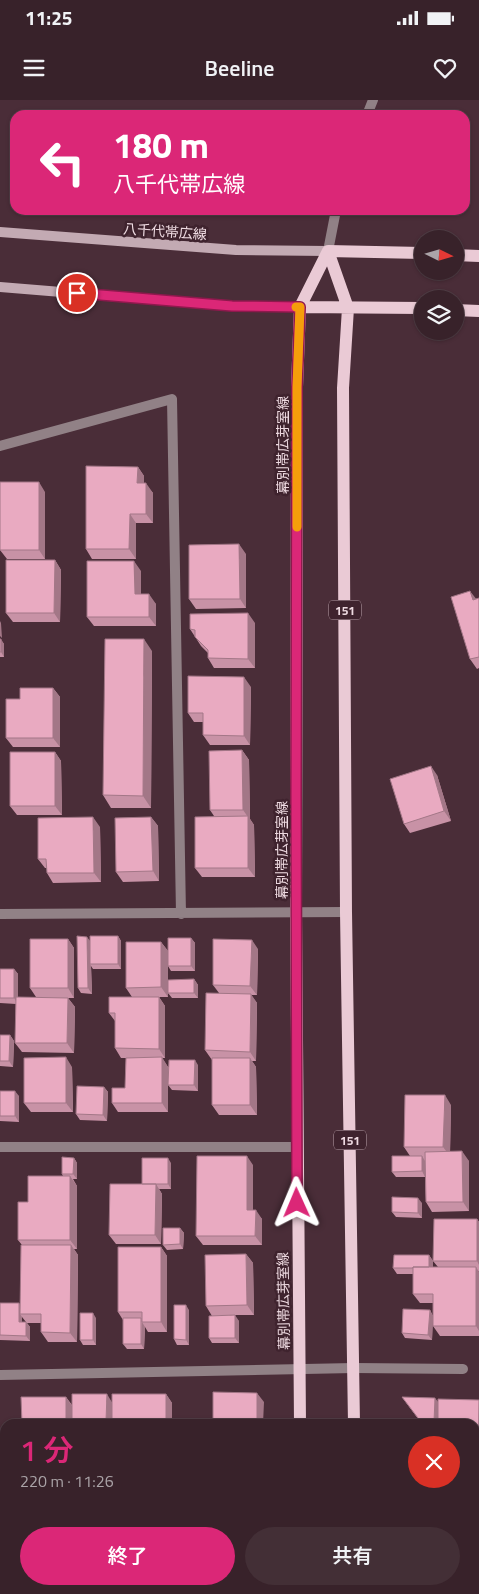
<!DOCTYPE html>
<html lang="ja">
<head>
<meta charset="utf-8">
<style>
	:root { --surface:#38222a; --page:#432f36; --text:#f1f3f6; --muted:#aba4a8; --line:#523f47; --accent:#db2777 }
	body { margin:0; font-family:"Titillium Web","Noto Sans JP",sans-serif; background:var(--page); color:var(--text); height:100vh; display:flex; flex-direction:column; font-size:19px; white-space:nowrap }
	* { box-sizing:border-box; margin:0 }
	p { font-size:16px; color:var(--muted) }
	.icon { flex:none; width:28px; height:28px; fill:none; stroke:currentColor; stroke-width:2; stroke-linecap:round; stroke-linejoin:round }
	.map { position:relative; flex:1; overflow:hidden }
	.panel { position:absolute; left:0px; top:1319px; width:480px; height:176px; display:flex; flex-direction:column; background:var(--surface); border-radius:15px 15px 0 0; box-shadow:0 1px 4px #0004,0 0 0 1px var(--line) }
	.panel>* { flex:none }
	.guide { position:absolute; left:10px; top:10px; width:460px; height:105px; border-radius:15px; box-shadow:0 1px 4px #0004,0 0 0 1px var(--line); background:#db2777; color:#fff; overflow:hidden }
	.needle { width:32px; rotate:95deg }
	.buttons { position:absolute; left:414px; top:130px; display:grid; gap:10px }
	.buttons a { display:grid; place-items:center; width:50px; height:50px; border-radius:50%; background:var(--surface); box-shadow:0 1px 4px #0004,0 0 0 1px var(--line); font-size:25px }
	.pin { position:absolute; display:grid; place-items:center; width:42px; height:42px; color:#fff; margin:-21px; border:2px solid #fff; border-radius:50%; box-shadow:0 1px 5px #0007 }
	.me { position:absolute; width:55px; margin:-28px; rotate:359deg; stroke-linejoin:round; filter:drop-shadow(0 0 4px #0008) }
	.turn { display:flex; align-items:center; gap:18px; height:105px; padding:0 20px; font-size:22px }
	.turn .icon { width:65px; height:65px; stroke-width:2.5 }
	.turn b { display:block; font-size:35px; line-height:42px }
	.round { display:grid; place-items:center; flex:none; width:52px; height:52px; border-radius:26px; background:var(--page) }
	.head { display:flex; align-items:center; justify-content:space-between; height:85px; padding:0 20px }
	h1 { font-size:30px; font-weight:600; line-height:38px; color:var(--accent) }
	.primary-button { display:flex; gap:10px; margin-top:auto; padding:10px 20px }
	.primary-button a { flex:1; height:58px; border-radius:30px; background:var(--accent); color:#fff; font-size:20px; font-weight:600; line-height:58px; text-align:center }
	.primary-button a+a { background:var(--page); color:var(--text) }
	.status { display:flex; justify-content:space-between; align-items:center; height:35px; padding:0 25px; background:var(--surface); direction:ltr }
	.status svg { height:14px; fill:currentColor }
	header { display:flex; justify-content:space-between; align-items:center; height:65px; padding:0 20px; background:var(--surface); font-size:22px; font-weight:600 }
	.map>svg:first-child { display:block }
</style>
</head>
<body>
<div class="status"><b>11:25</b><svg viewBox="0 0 49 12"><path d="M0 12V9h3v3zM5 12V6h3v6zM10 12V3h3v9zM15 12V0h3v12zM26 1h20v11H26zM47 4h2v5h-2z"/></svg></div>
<header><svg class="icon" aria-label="menu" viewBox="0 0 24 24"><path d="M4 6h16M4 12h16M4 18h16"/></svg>Beeline<svg class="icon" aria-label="heart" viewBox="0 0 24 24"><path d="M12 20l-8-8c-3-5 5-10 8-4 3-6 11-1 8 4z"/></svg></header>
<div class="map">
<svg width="479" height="1494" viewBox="0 0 479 1494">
	<rect width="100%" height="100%" fill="#4a2d38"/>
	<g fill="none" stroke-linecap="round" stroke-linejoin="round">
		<path stroke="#918186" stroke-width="10" d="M367 15 373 0
			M328 151 336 110
			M354 1268 463 1269"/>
		<path stroke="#918186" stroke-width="10" d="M0 346 172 299 181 814
			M0 814 346 812
			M0 1047H297
			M0 1275 354 1268"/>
		<path stroke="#c3aab3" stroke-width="10" d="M0 132 236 150 328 151
			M0 187 232 206 300 207"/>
		<path stroke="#eacad5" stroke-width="12" d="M328 151 348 208 343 288 346 812 354 1324
			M328 151 422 153
			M455 155 479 156
			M300 207 422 208
			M455 210 479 211
			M300 1324 296 812 297 287 300 207 328 151
			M301 1490V1494
			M354 1494V1490"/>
	</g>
	<path fill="#c892a6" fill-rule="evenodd" d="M138 367 144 376V383L153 393V423H136V459H92L86 449Z
		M45 392V459H7L0 450Z
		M246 454V508L196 509 189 499Z
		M55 460 61 470 60 522H13L6 513Z
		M141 471V494L156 504V526H94L87 517Z
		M479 498V568L477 569 470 559 476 499Z
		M255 523V568H214L208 558V553L201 546 190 529Z
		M0 539 4 544V557H0Z
		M152 551 151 708H111L103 695Z
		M251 587 250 645H210L203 635V622H194L188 613Z
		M53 588 60 597V647H13L6 638 20 599Z
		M242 650 249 660 250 719 254 725 255 777H202L195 768 214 716 210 710Z
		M55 652 61 661 62 715H17L10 706Z
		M437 675 451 721 410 733 404 724Z
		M151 717 158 726 159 781 123 782 116 772Z
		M100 727 101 782 53 783 47 773V768H45L38 759Z
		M118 836 121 841V869H93L91 866 92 894 81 893 78 888 90 840Z
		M191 838 195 843V871H171L168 866V897H159L165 906V958H162L168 967 198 965V991L172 990 168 985V1012H118L112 1003 125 988 126 958H121L115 948V921L109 913 132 897 126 888 161 842 168 851Z
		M68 839 74 848V898H68L75 907 74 953 22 952 15 943 16 904 0 903V869H14L18 874V897H36L30 888Z
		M258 849 257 895H251L257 903 256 961H252L256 967 257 1015H219L212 1005V960L205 950 219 893 213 885Z
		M194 879 198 885V898H172L168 893Z
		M0 935H10L14 941 13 967 0 966Z
		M72 967 73 1012H31L24 1003Z
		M104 987 108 992 107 1021 80 1020 76 1014Z
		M0 991 19 996V1022L0 1021Z
		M451 1005 450 1051 469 1061V1111L432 1112 426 1102 425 1077H396L392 1072 410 1056 404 1047Z
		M74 1058 77 1063V1079H73L77 1086V1149H74L78 1155 77 1242H48L41 1232V1223H27L30 1227V1241L0 1240V1203L20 1205 22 1145 18 1140 28 1102 63 1076 62 1074ZM22 1217 26 1222H22Z
		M171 1063V1089H159L162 1094 161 1144H116L109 1135 143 1084Z
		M253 1065V1110L262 1119V1145H203L196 1136Z
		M422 1103V1118L396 1117 392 1112Z
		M477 1119 479 1122V1171H478L479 1172V1236H440L433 1226V1203H420L413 1194V1174H397L393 1168 429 1155 433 1161V1167H438L433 1161Z
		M180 1128 184 1133 183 1149 167 1150 163 1145Z
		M161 1147 167 1156V1232H148L145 1227 144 1249H127L123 1244V1220L118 1212Z
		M246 1154 253 1163 254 1215H229L239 1221V1243H212L209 1238 212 1216 206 1206Z
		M189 1210V1245H177L174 1239Z
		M430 1210 433 1216 432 1240 405 1238 402 1233Z
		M96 1218V1245H83L80 1240Z
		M166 1294 172 1303V1324H22L66 1297 72 1305 112 1302Z
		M402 1297 438 1302 479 1300V1369H475V1324H422Z"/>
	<path fill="#a37787" d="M138 367 144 376V393L137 383Z
		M39 382 45 392V459L39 450Z
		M146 383 153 393V423L146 414Z
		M130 414 136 423V459L129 449Z
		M239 444 246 454V508L240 499Z
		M55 460 61 470 60 522 54 513Z
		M134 461 141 471V504L135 494Z
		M470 491 477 500H473Z
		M149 494 156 504V526L149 517Z
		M248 513 255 523V568L248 559Z
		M0 521 1 523 2 538 0 536Z
		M1 539 4 544V557L1 552Z
		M144 539 152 551 151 708 143 696Z
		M244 577 251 587 250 645 244 636Z
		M53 588 60 597V647L53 638Z
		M242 650 249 660 250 719 254 725 255 777 248 768V717L243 710Z
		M55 652 61 661 62 715 55 706Z
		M431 666 437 675 451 721 444 711Z
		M93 717 100 727 101 782 94 773Z
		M151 717 158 726 159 781 153 771Z
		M118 836 121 841V869L118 864Z
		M87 837 91 842 90 864 91 866 92 894 88 888Z
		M191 838 195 843V871L191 866Z
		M68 839 74 848V898L68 888Z
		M252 840 258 849 257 895 250 886Z
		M161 842 168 851V897L161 887Z
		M14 869 18 874V904L14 898Z
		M194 879 198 885V898L194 893Z
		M251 894 257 903 256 961 250 952Z
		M159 897 165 906V958L159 949Z
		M68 898 75 907 74 953 67 943Z
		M10 935 14 941 13 967 9 961Z
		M66 957 72 967 73 1012 66 1003Z
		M162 957 168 967V1012L162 1003Z
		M250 958 256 967 257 1015 250 1005Z
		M195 960 198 965V991L194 985Z
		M104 987 108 992 107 1021 103 1015Z
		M15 991 19 996V1022L15 1016Z
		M445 995 451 1005 450 1056 443 1047Z
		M462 1051 469 1061V1111L463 1102Z
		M247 1056 253 1065V1119L247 1110Z
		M422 1056 425 1061V1077L422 1071Z
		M74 1058 77 1063V1079L73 1074Z
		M168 1058 171 1063V1089L168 1084Z
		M70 1076 77 1086V1149L70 1140Z
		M156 1084 162 1094 161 1144 155 1135Z
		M418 1098 422 1103V1118L418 1113Z
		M256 1110 262 1119V1145L255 1136Z
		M477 1119 479 1122V1165L477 1161Z
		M180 1128 184 1133 183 1149 180 1144Z
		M71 1145 78 1155 77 1242 70 1233Z
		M161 1147 167 1156V1232L161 1222Z
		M246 1154 253 1163 254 1215 247 1205Z
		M429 1155 433 1161V1174L429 1169Z
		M476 1167 479 1172V1231L476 1226Z
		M19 1203 22 1208 20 1214 22 1217V1227L19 1222Z
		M186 1205 189 1210V1245L186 1240Z
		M430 1210 433 1216 432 1240 428 1235Z
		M93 1213 96 1218V1245L93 1240Z
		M235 1215 239 1221V1243L235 1238Z
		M26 1222 30 1227V1241L26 1236Z
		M142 1222 145 1227 144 1249 141 1244Z
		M257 1293 264 1302 263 1324H257Z
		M107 1294 113 1304V1324H108L106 1321Z
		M166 1294 172 1303V1324H166Z
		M66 1297 72 1306 73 1324H66Z
		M435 1298 439 1303 438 1324H436L434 1322Z
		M479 1335V1362L478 1360Z
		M431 1490H438V1494H432Z"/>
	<path fill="#e9aac1" stroke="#a37787" d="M86 366 138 367 137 383H146V414H130L129 449H86Z
		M0 382H39V450H0Z
		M239 444 240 499H189V445Z
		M6 460H55L54 513H6Z
		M87 461H134L135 494H149V517H87Z
		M470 491 473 500 479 498V557L470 559 451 497Z
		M248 513V559L208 558V550L195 537V530L190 529V514Z
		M0 539H1V552H0Z
		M105 539H144L143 696 103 695Z
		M188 576 244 577V636L203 635V613H188Z
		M20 588H53V638H6V599H20Z
		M242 650 243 710H210L209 651Z
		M10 652H55V706H10Z
		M431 666 444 711 404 724 390 679Z
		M248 716V768H195V717Z
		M93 717 94 773H47L46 759H38V718Z
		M151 717 153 771 116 772 115 718Z
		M77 836 87 837 88 888H78Z
		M90 836H118V864H90Z
		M168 838H191V866H168Z
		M30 839H68V888H30Z
		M213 839 252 840 250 886 213 885Z
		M126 842H161V887L126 888Z
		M0 869H14V898H0Z
		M194 879V893H168V880Z
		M206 893 251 894 250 952 205 950Z
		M16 897 68 898 67 943H15Z
		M109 897H159V949L115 948V913H109Z
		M0 935H10L9 961H0Z
		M66 957V1003H24V958Z
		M162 957V1003H112V988H125L126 958Z
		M212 958H250V1005H212Z
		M169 960H195L194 985H168Z
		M77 986 104 987 103 1015 76 1014Z
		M0 991H15V1016H0Z
		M405 995H445L443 1047H404Z
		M462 1051 463 1102H426L425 1052Z
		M197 1056H247V1110H256L255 1136H196Z
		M392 1056H422V1071L392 1072Z
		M62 1057 74 1058 73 1074H62Z
		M142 1058H168V1084H142Z
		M28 1076H70V1140H18V1102H28Z
		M110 1084H156L155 1135H109Z
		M392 1097 418 1098V1113L392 1112Z
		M434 1119H477V1161H433Z
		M163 1128H180V1144L163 1145Z
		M21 1145H71L70 1233 41 1232V1214H20Z
		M118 1147H161V1222H142V1212H118Z
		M246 1154 247 1205 206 1206 205 1155Z
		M394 1155H429V1167H413V1168H393Z
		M413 1167H476V1226H433V1194H413Z
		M0 1203H19V1222H26V1236L0 1235Z
		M174 1205H186V1240L174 1239Z
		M403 1209 430 1210 428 1235 402 1233Z
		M80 1213H93V1240H80Z
		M235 1215V1238H209V1216Z
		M123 1218H141V1244H123Z
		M213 1292 257 1293V1324H213Z
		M72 1294H107L106 1321H97V1324H72Z
		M112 1294H166V1324H112Z
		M21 1297H66V1324H22Z
		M402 1297 435 1298 434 1322H421Z
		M438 1299 479 1300 478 1360H475V1324H438Z
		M395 1490H431L432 1494H395Z"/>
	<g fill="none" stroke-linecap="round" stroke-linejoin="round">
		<g stroke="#8e194d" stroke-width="12">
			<path id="route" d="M77 193 232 206 300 207 297 287 296 696 297 1103"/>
		</g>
		<use href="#route" stroke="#db2777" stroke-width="9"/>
		<path stroke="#f59e0b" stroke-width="9" d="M296 207H300L297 287V427"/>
	</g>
	<g text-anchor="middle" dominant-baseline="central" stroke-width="5" stroke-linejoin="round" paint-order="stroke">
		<g fill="#3f232e" stroke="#baa3ab" stroke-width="1">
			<rect x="329" y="500.5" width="32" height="19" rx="4"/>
			<rect x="334" y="1030.5" width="32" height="19" rx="4"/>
		</g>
		<g font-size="12" font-weight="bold" fill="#eedae1">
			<text x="345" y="510">151</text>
			<text x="350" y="1040">151</text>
		</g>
		<g font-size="14" fill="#eedae1" stroke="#3f232e">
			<text transform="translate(165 131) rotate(4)">八千代帯広線</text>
			<text transform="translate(282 345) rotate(-90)">幕別帯広芽室線</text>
			<text transform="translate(281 750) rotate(-90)">幕別帯広芽室線</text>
			<text transform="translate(283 1201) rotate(-91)">幕別帯広芽室線</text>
		</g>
	</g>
</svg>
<div class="buttons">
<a><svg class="needle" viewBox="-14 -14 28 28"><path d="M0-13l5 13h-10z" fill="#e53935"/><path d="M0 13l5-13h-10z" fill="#aba4a8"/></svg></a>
<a><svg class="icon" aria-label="layers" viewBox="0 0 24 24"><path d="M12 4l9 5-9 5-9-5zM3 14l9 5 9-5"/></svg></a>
</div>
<div class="pin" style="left:77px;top:193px;background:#d93025"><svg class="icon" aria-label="arrive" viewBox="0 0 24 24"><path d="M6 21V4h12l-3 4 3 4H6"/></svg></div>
<svg class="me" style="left:297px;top:1103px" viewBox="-20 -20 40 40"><path d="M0-17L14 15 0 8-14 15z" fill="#db2777" stroke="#fff" stroke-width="4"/></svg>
<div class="guide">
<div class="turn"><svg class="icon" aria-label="left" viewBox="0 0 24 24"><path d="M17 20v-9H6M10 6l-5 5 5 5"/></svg><div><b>180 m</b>八千代帯広線</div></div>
</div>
<section class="panel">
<div class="head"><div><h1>1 分</h1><p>220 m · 11:26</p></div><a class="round" style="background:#d93025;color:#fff"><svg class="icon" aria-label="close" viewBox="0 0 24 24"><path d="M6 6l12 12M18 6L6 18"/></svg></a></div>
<div class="primary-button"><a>終了</a><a>共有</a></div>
</section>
</div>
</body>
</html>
